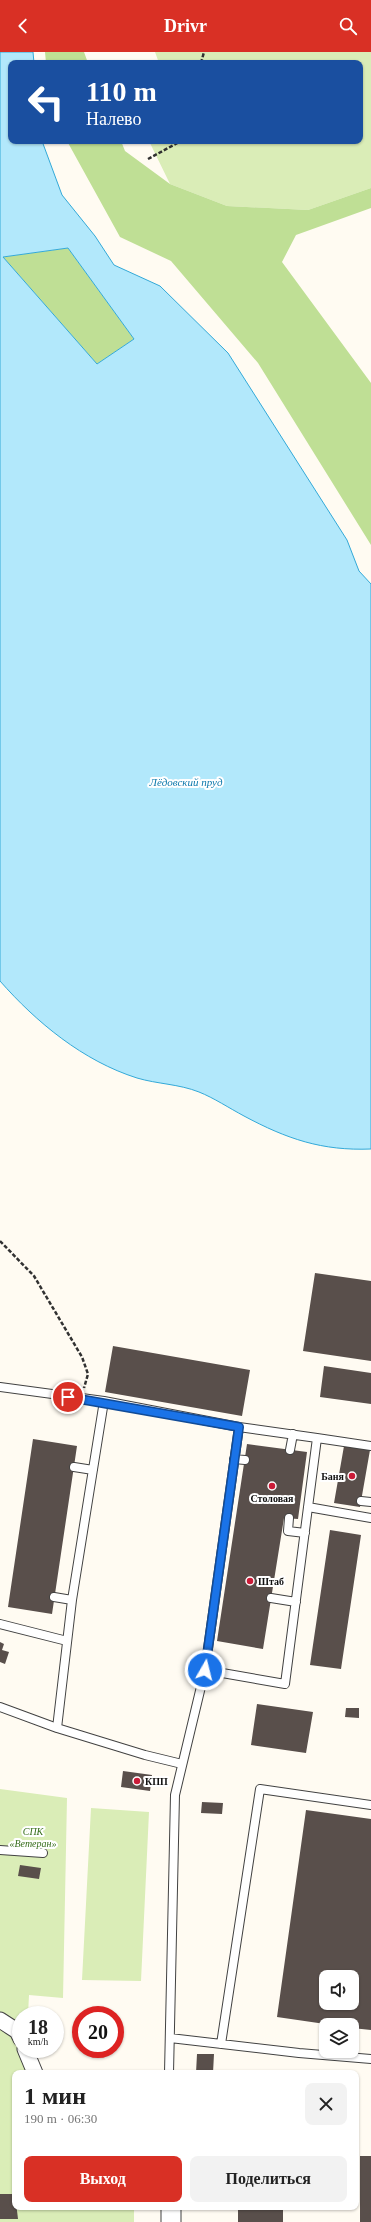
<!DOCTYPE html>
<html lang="ru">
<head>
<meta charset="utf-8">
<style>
	:root { --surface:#fff; --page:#f2f2f2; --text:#222; --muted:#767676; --accent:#d93025 }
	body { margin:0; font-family:Georgia,serif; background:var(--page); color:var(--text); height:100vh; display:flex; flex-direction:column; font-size:15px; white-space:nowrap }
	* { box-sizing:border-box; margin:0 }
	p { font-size:13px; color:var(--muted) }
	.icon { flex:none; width:22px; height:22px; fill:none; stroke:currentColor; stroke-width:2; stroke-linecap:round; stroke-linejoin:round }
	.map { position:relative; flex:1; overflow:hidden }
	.panel { position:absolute; left:12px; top:2018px; width:347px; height:140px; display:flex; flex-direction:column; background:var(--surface); border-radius:8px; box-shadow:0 1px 3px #0004 }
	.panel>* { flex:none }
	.guide { position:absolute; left:8px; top:8px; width:355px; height:84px; border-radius:8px; box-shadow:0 1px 3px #0004; background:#1a4fa0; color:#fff; overflow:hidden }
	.controls { position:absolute; left:319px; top:1918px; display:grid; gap:8px }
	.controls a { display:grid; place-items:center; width:40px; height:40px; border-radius:8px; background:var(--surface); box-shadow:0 1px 3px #0004; font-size:20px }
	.speed { position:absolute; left:12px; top:1954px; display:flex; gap:8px; font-size:20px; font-weight:700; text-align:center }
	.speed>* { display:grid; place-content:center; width:52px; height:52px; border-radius:50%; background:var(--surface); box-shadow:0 1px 3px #0004; line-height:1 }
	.speed small { font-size:10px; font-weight:400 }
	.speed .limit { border:6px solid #d22; background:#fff; color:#111 }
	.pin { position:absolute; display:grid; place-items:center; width:34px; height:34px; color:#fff; margin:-17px; border:2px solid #fff; border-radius:50%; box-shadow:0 1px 4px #0007 }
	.me { position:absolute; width:44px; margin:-22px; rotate:8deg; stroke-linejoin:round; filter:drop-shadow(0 0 3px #0008) }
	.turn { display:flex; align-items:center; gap:14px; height:84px; padding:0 12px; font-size:18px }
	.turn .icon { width:52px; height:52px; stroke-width:2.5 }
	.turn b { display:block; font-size:28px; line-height:34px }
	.round { display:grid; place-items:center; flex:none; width:42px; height:42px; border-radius:8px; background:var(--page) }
	.head { display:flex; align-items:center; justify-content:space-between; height:68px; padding:0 12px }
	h1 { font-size:24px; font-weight:700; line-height:30px }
	.cta { display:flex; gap:8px; margin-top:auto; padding:8px 12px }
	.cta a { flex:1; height:46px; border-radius:8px; background:var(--accent); color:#fff; font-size:16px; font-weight:700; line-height:46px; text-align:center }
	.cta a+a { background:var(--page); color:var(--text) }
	header { display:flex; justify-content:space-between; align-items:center; height:52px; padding:0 12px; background:var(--accent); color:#fff; font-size:18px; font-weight:700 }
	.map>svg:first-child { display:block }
</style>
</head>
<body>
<header><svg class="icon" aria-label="back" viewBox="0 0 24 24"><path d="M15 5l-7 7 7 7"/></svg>Drivr<svg class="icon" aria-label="search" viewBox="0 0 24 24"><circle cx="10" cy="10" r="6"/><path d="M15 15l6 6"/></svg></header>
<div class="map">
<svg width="371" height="2170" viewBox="0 0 371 2170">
	<rect width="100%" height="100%" fill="#fffbf2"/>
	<path fill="#daedb7" d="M155 0H371V136L308 158 227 154 170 132 149 89H360V11H159Z
		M0 1737 67 1746 63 1946 29 1943 28 1963H21V1997L27 2021H15V2155H134V2170H0Z
		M91 1756 149 1760 141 1929 82 1928Z"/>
	<path fill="#bfdf95" d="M45 0H84L88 11H46Z
		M67 89H121L125 99 170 132 227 154 308 158 371 136V156L296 183 282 210 371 331V493L258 311 171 209 120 185Z
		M68 196 134 287 97 312 3 205Z"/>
	<path fill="#b2e8fb" stroke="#33a9d8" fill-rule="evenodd" d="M0 0H33L34 11H11V89H42L62 143 95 184 114 213 160 234 228 301 347 488 359 519 371 532V1097C322 1099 287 1087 244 1064 229 1056 214 1046 199 1040 179 1032 157 1032 137 1026 83 1009 36 970 0 929ZM68 196 134 287 97 312 3 205Z"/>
	<path fill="#594f4b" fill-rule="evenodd" d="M315 1221 371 1229V1309L303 1299Z
		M113 1294 250 1318 242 1364 105 1340Z
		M324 1314 371 1321V1352L320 1345Z
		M33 1387 77 1394 52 1562 8 1555Z
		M247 1392 307 1400 298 1467 284 1466 263 1597 217 1589Z
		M344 1394 370 1398 360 1455 334 1451Z
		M330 1478 361 1483 341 1617 310 1613Z
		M0 1590 4 1592 2 1598 9 1600 5 1612 0 1610Z
		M257 1652 313 1660 306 1701 251 1693Z
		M346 1656H359V1666L345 1665Z
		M123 1719 152 1723 150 1739 121 1735Z
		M202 1750 223 1751 222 1762 201 1761Z
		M306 1758 371 1767V1978L352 1976V1973H332L277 1965ZM326 1925H352V1951H326Z
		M20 1813 41 1816 39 1827 18 1824Z
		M197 2002H214L213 2021H196Z
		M360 2104H371V2170H360Z
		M0 2142H15L18 2167H0Z
		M238 2155H283V2170H238Z"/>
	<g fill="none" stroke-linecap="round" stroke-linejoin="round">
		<g stroke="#424242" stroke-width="10">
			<path id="service" d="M0 1335 104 1349 239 1375 205 1618 175 1743 169 2021
				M317 1386 371 1394
				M290 1398 293 1382
				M234 1407 245 1408
				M74 1415 93 1418
				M361 1449 371 1450
				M308 1455 371 1466
				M289 1466 288 1479 305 1481
				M54 1545 72 1548
				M271 1546 296 1550
				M0 1572 67 1589
				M205 1618 285 1632 317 1386 239 1375
				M0 1655 57 1676 72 1548 104 1349
				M57 1676 145 1703 182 1712
				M0 1798 43 1801
				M170 1986 299 2001 371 2007
				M221 1992 260 1737 371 1753"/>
		</g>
		<g stroke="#424242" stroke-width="17">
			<path id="minor" d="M0 1968 17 1979 21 1987
				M25 1997 35 2021"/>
		</g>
		<g stroke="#424242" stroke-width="21">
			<path id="tertiary" d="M171 2155V2170"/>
		</g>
		<path stroke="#313131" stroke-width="2.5" stroke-dasharray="4 2" stroke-linecap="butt" d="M201 11 204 0
			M148 107 181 89
			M0 1189 34 1224 82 1305 88 1322 84 1336"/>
		<use href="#service" stroke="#fff" stroke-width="8"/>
		<use href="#minor" stroke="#fff" stroke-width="15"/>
		<use href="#tertiary" stroke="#fff" stroke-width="19"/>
	</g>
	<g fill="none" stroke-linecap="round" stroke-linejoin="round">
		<g stroke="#114b97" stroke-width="10">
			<path id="route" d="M68 1345 239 1375 205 1618"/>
		</g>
		<use href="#route" stroke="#1a73e8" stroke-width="7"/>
	</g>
	<g fill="#cb1c38" stroke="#fff" stroke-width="1.5">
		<circle cx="352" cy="1424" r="4"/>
		<circle cx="272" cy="1434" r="4"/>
		<circle cx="250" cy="1529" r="4"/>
		<circle cx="137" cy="1729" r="4"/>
	</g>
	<g text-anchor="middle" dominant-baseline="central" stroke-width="4" stroke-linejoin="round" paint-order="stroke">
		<g font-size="10" font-weight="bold" fill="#0f0f0f" stroke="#fff" text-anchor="start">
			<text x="344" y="1424" text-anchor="end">Баня</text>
			<text x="272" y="1446" text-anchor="middle">Столовая</text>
			<text x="258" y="1529">Штаб</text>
			<text x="145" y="1729">КПП</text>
		</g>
		<g font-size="10" font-style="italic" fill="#356d1a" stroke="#fff">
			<text x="33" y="1779">СПК<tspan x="33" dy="12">«Ветеран»</tspan></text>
		</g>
		<g font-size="11" font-style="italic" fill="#0e79ac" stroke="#fff">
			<text x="186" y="730">Лёдовский пруд</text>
		</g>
	</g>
</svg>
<div class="controls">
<a><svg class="icon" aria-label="sound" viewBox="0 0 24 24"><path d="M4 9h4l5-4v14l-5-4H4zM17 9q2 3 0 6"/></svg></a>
<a><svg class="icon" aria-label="layers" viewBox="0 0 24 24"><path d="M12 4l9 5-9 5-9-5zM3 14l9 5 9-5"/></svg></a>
</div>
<div class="speed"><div>18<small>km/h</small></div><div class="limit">20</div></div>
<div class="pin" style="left:68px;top:1345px;background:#d93025"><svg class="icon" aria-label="arrive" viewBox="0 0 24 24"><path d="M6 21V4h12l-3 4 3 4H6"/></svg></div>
<svg class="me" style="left:205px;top:1618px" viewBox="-20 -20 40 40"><circle r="17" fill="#1a73e8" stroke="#fff" stroke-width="3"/><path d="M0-11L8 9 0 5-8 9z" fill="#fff"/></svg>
<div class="guide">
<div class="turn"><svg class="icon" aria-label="left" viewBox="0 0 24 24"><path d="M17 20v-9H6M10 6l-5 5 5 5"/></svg><div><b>110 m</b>Налево</div></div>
</div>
<section class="panel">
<div class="head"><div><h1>1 мин</h1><p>190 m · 06:30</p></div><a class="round"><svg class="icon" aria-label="close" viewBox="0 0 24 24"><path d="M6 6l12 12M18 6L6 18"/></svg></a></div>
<div class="cta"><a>Выход</a><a>Поделиться</a></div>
</section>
</div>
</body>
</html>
